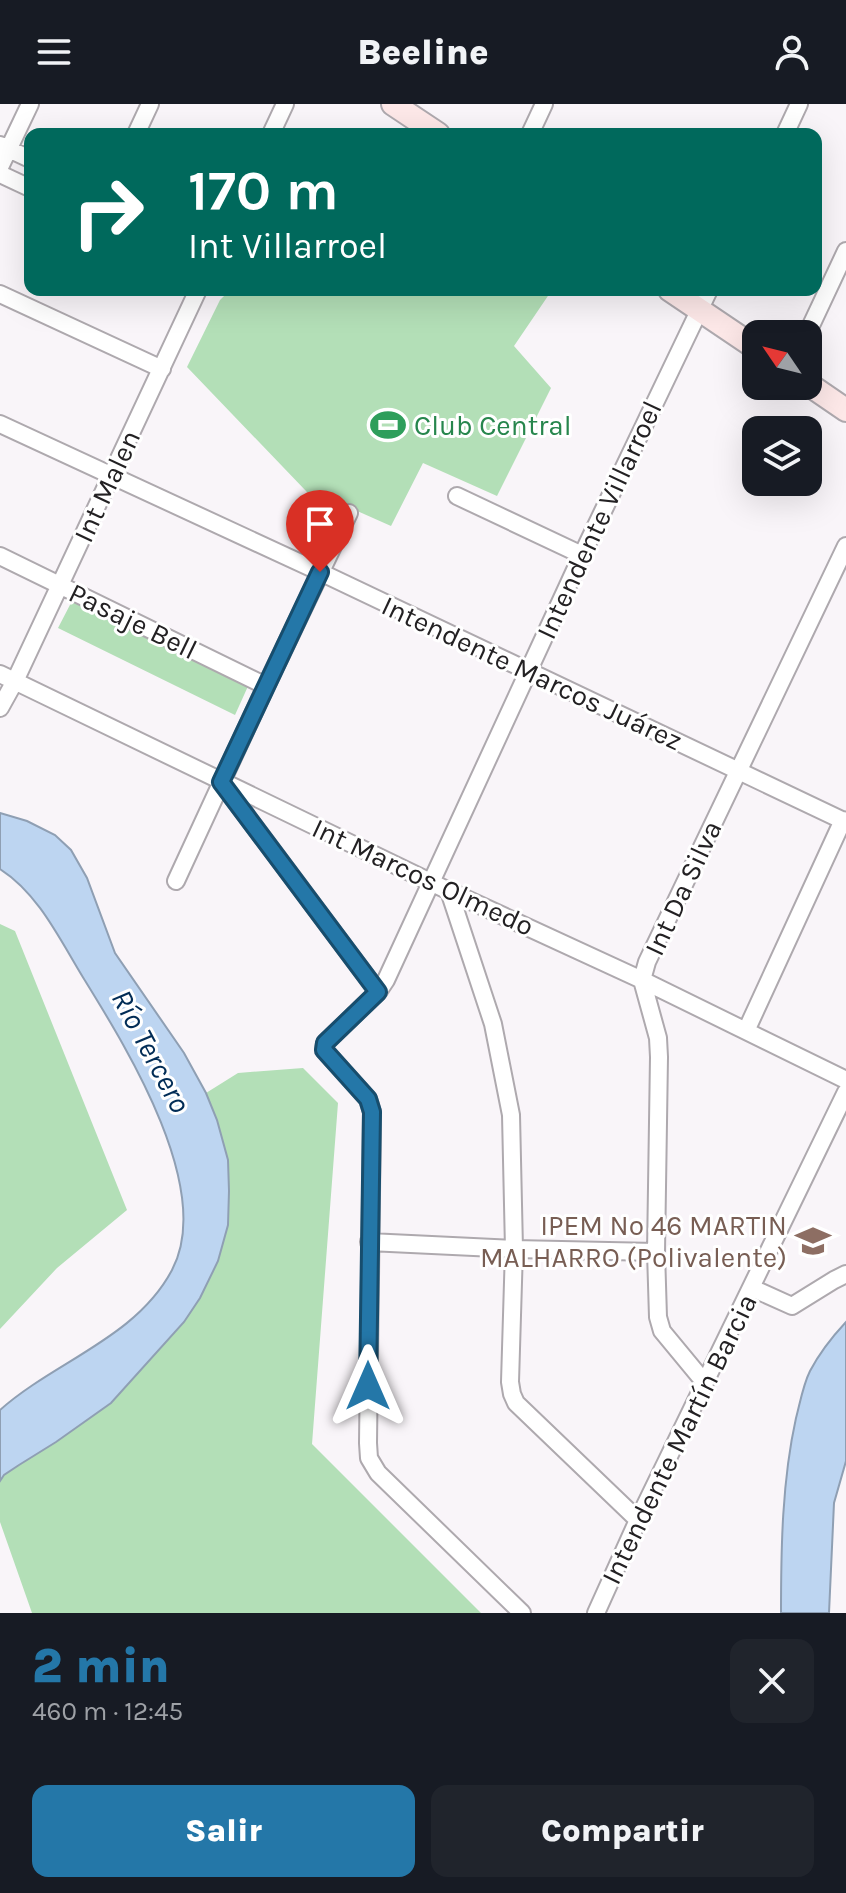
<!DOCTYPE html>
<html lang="es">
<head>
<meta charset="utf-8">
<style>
	:root { --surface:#171b24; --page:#20242c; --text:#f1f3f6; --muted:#9ea1a6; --accent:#2477a8 }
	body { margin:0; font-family:Karla,sans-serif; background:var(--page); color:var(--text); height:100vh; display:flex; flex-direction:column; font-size:30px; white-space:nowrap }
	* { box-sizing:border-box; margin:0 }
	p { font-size:26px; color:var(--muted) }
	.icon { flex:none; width:44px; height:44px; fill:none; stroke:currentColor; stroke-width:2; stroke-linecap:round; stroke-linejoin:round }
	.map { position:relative; height:1509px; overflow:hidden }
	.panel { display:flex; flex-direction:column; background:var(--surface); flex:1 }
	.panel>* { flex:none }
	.banner { position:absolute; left:24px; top:24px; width:798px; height:168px; border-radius:16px; box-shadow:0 8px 32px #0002; background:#00695c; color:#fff; overflow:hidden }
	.needle { width:52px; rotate:305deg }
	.controls { position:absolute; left:742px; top:216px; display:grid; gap:16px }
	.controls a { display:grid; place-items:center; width:80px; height:80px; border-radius:16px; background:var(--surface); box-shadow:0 8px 32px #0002; font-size:40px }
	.pin { position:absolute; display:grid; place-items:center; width:68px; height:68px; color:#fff; margin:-82px -34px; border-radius:50% 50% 50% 0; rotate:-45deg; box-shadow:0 0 8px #0007 }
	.pin .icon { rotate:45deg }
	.me { position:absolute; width:88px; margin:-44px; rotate:0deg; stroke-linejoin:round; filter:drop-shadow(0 0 6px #0008) }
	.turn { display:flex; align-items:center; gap:28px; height:168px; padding:0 32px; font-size:36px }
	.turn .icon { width:104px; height:104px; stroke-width:2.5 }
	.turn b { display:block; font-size:56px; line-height:68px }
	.round { display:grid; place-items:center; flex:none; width:84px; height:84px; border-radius:16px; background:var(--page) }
	.summary { display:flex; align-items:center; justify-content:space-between; height:136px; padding:0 32px }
	h1 { font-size:48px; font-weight:800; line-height:60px; color:var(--accent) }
	.action { display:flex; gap:16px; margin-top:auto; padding:16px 32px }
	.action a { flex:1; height:92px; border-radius:16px; background:var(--accent); color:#fff; font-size:32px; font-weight:800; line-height:92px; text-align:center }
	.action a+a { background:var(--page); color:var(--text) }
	header { display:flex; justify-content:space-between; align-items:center; height:104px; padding:0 32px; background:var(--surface); font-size:36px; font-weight:800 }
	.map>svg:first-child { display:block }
</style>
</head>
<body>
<header><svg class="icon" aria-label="menu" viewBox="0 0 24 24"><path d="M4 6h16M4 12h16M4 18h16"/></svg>Beeline<svg class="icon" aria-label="person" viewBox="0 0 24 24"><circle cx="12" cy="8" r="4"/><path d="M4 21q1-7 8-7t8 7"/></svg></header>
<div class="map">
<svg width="846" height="1509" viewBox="0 0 846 1509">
	<rect width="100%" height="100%" fill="#f9f5f9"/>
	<path fill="#b3dfb7" d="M230 186H552L514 242 551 284 497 392 423 359 391 422 337 398 329 411 187 263 220 196Z
		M72 497 249 580 235 611 58 524Z
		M0 820 15 827 127 1106 57 1164 0 1225Z
		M303 964 338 999 312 1340 481 1509H32L0 1418V1377L4 1371 19 1361 56 1338 111 1299 184 1218 200 1194 218 1157 228 1121V1056L217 1016 206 989 238 969Z"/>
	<path fill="#bdd5f1" stroke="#8f9fb3" stroke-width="2" d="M0 709 27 717 55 731 71 746 87 774 115 849 184 949 206 989 217 1016 228 1056 229 1087 228 1121 218 1157 200 1194 184 1218 111 1299 56 1338 19 1361 4 1371 0 1377V1306C55 1257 136 1234 172 1166 215 1085 126 943 84 875 60 836 39 790 0 765Z
		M846 1218V1357L834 1399 829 1509H781C781 1444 782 1377 796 1314 800 1299 803 1281 810 1267 820 1248 832 1233 846 1218Z"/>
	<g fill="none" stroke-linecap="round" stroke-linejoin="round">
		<g stroke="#aea9ae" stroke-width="20">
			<path id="minor" d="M136 30 150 0
				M271 30 285 0
				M530 30 544 0
				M785 30 799 0
				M0 41 30 55
				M0 63 30 0
				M0 70 30 84
				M0 190 162 265
				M807 230 846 147
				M0 320 320 468 846 718
				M457 392 582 451
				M0 452 266 582
				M0 570 449 787 642 876 846 976
				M0 604 15 577 198 186
				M222 679 378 888
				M176 777 266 582 349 409
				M449 787 493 920 511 1011 514 1145 510 1278 512 1290 516 1299 638 1416
				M746 927 843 716
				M369 1138 514 1145 656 1148
				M752 1184 792 1202 834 1176 846 1170
				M705 1279 662 1227 658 1213 656 1148 659 953 658 934 642 876 647 858 846 442
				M522 1509 378 1369 369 1354 368 1339 372 1008 368 995 324 946 325 939 378 888 386 876 582 451 709 186
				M596 1509 638 1416 846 988"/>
		</g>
		<g stroke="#aea9ae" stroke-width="26">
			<path id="secondary" d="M393 0 438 30
				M670 186 756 244
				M808 280 846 306"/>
		</g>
		<use href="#minor" stroke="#fff" stroke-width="16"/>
		<use href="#secondary" stroke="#fde8e8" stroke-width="22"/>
	</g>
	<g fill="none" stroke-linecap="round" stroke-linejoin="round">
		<g stroke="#174d6d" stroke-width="20">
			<path id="route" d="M320 468 221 678 378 888 325 939 324 946 368 995 372 1008 368 1282"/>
		</g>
		<use href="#route" stroke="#2477a8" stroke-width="14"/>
	</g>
	<defs>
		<g id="stadium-bare" transform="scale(2.76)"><path d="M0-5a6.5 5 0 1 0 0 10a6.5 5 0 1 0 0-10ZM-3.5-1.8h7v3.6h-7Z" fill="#2e9e5b" stroke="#fff" stroke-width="2.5" paint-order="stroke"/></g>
		<g id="school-bare" transform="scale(2.76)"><path d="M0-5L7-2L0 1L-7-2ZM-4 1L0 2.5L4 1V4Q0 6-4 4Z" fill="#8d6e63" stroke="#fff" stroke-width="2.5" paint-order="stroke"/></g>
	</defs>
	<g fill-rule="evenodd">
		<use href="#stadium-bare" x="388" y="321"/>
		<use href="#school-bare" x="813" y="1137"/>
	</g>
	<g text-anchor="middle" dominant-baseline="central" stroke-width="6" stroke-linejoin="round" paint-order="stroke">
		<g font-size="28" fill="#27864d" stroke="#fff" text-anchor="start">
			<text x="414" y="321">Club Central</text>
		</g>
		<g font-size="28" fill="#232123" stroke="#fff">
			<text transform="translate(107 382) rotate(-65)">Int Malen</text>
			<text transform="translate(599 416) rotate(-65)">Intendente Villarroel</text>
			<text transform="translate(133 517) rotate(26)">Pasaje Bell</text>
			<text transform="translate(532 569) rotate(25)">Intendente Marcos Juárez</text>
			<text transform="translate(423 773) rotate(25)">Int Marcos Olmedo</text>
			<text transform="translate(683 784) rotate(-65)">Int Da Silva</text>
			<text transform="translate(679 1335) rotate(-64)">Intendente Martín Barcia</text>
		</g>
		<g font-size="28" fill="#785e54" stroke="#fff" text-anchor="end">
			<text x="787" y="1121">IPEM Nº 46 MARTIN<tspan x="787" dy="32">MALHARRO (Polivalente)</tspan></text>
		</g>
		<g font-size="30" font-style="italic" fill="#012c56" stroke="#fff">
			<text transform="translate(151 947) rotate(62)">Río Tercero</text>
		</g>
	</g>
</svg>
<div class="controls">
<a><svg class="needle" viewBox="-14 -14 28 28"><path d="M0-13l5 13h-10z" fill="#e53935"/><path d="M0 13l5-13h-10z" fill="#9ea1a6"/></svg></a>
<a><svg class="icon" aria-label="layers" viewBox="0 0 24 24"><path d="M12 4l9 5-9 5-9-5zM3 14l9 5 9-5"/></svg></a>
</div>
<div class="pin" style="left:320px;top:468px;background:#d93025"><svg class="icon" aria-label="arrive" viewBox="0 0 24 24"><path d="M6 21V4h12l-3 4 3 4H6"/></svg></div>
<svg class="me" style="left:368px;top:1282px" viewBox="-20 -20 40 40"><path d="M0-17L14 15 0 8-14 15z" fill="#2477a8" stroke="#fff" stroke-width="4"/></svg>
<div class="banner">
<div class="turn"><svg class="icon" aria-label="right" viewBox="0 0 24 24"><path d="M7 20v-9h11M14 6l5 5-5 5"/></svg><div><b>170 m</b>Int Villarroel</div></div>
</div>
</div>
<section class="panel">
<div class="summary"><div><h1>2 min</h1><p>460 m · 12:45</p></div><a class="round"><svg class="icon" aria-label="close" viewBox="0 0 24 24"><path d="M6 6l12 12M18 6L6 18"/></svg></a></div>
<div class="action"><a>Salir</a><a>Compartir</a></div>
</section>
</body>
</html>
